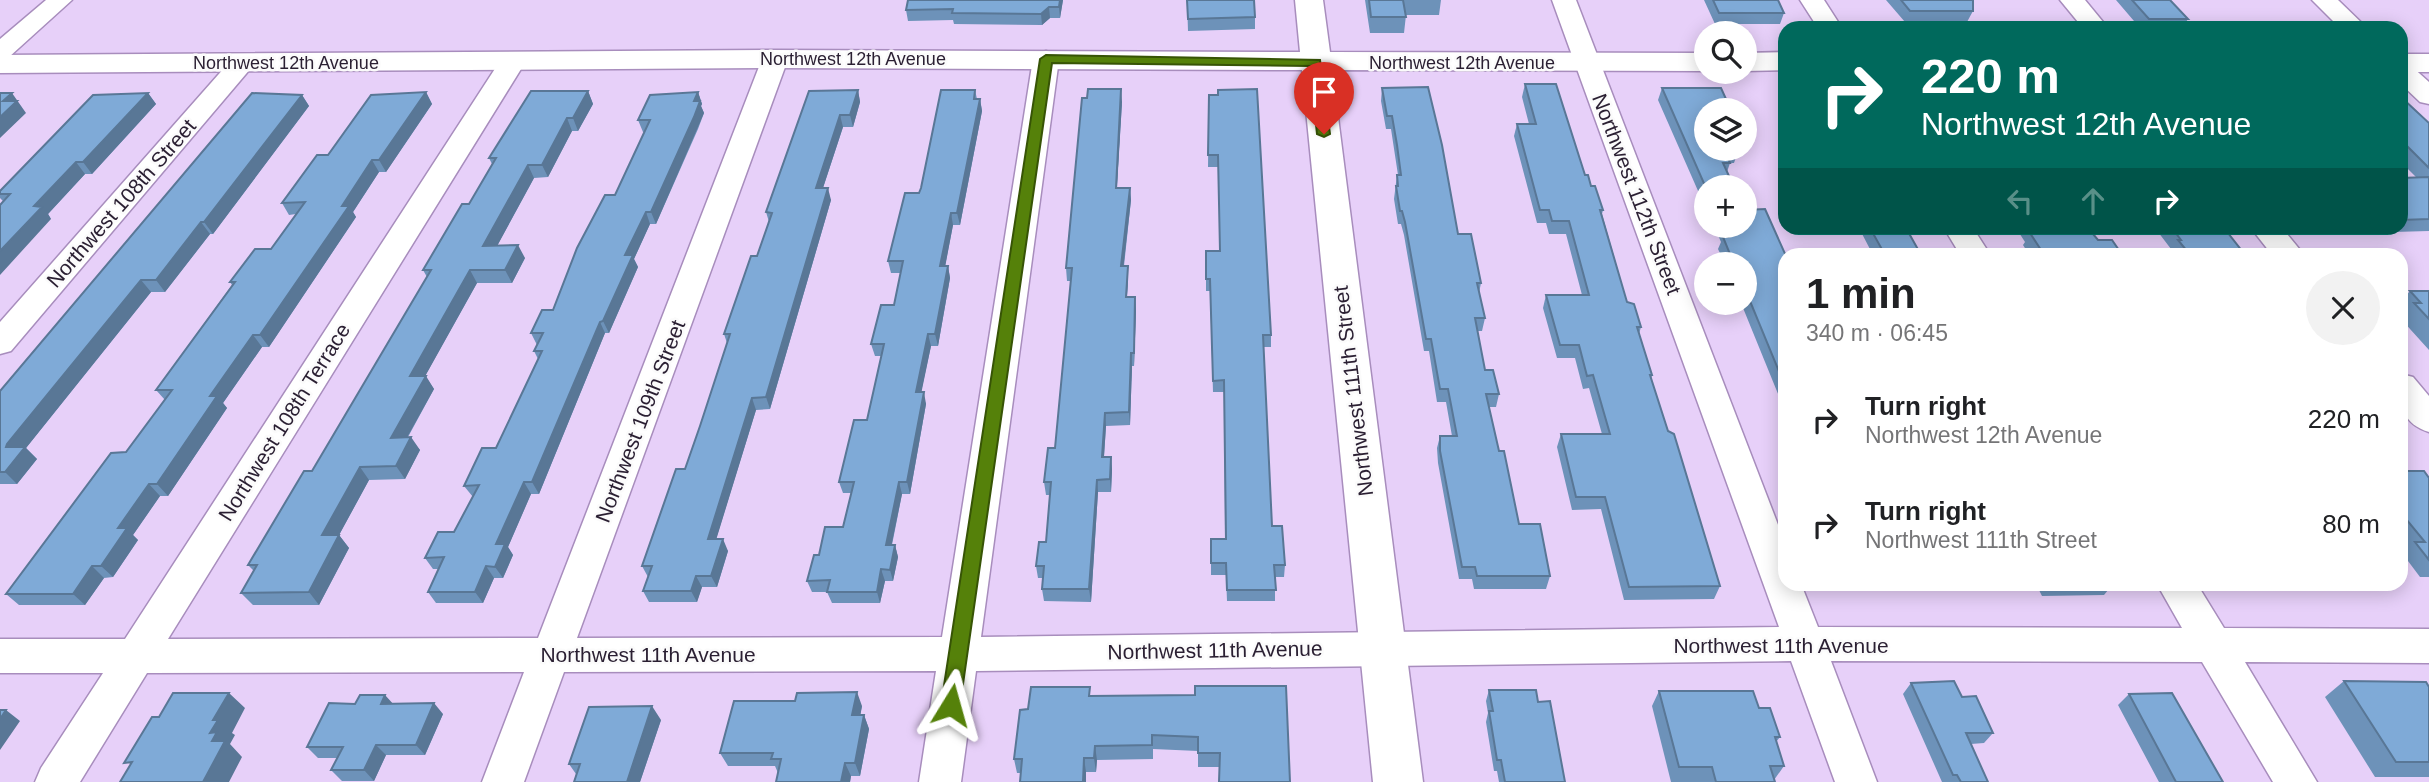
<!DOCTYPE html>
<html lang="en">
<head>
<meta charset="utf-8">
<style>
	:root { --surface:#fff; --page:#f2f2f2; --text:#202124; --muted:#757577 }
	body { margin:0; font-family:Helvetica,sans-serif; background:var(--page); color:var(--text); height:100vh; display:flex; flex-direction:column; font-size:26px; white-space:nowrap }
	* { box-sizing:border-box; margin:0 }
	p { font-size:23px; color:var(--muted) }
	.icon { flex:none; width:38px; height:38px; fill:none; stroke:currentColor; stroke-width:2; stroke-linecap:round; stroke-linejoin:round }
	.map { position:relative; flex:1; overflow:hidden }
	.panel { position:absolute; left:1778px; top:248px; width:630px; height:343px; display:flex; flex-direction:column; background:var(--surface); border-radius:21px; box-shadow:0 4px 18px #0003 }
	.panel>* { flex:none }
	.hud { position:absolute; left:1778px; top:21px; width:630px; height:214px; border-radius:21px; box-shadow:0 4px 18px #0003; background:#00695c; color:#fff; overflow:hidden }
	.tools { position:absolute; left:1694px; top:21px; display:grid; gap:14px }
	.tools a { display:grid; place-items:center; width:63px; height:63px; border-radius:50%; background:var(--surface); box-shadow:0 4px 18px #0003; font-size:35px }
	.pin { position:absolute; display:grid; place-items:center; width:60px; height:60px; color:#fff; margin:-72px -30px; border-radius:50% 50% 50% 0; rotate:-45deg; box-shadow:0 0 7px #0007 }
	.pin .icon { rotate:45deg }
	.me { position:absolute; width:77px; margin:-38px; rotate:8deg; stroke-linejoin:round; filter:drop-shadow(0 0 5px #0008) }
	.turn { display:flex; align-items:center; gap:24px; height:147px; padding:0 28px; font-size:32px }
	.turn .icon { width:91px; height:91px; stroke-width:2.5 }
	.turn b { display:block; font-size:49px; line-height:60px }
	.lanes { display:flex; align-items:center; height:66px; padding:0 28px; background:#0003; justify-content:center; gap:35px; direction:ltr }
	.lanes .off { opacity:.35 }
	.round { display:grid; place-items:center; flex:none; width:74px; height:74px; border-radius:37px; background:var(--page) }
	.overview { display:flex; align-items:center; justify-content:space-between; height:119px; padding:0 28px }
	h1 { font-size:42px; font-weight:600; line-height:52px }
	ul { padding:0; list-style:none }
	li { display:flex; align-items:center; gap:21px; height:105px; padding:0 28px }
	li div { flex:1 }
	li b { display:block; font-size:26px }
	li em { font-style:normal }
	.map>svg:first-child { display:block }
</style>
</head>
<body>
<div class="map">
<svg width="2429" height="782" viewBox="0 0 2429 782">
	<rect width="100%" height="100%" fill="#e7d0f9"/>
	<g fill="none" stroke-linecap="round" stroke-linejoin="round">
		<g stroke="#a88dbd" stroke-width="3">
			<path id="street" d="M46 0H72L9 57 0 60V39Z
				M1552 0H1576L1785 543V584H1801L1818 627 2182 628 2157 584H2197L2224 628 2429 629V663L2245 662 2317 782H2273L2202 662 1831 661 1877 782H1835L1791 661 976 671 961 782H919L936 671 564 672 524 782H482L524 672 147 673 80 782H35L41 768 103 673H0V639H125L500 61 504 56 513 53 522 56 526 61 168 639 538 638 762 59 766 54 775 51 784 54 788 59 577 638 942 637 1033 59 1037 54 1046 51 1055 54 1059 59 981 637 1779 627Z
				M1800 0H1824L1842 28H1818Z
				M2060 0H2085L2108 28H2083Z
				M2312 0H2338L2367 28H2340Z
				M242 55 251 58 255 63 251 68 11 351 0 354V322L233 58Z
				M2401 62 2410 65 2429 82V104L2420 102 2401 84Z
				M1944 228H1973L1991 256H1961Z
				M2251 228H2282L2305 256H2273Z
				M2401 374 2413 377 2429 396V432C2398 422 2401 401 2401 374Z"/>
		</g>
		<g stroke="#a88dbd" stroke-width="3">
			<path id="secondary" d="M1295 0H1323L1330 52 1706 53V71L1332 70 1423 782H1373L1302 70 775 68 0 73V55L775 50 1300 52Z
				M1785 52V70L1745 71V53Z
				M2401 54H2429V72H2401Z"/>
		</g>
		<use href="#street" fill="#fff" fill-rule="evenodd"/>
		<use href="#secondary" fill="#fff" fill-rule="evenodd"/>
	</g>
	<path fill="#6d92b9" d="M908 0H1063L1060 18H1050L1042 25 954 24 953 20 908 21 906 10Z
		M1187 0 1255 17V29L1188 31Z
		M1365 0H1441L1439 15H1406L1404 33H1370Z
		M1704 0H1778L1784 13 1780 24H1715Z
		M1886 0H1973V11L1967 22H1905Z
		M2116 0H2170L2188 19 2182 28H2140Z
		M1785 79V98L1781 90Z
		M1525 84 1585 175 1603 210 1602 214 1627 302 1641 327 1639 334 1652 375 1651 379 1720 586 1714 599 1624 600 1601 509 1572 510 1557 447 1561 434H1602L1589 388 1583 389 1575 358H1557L1543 308 1546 295H1582L1566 234H1549L1546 223H1537L1514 136 1517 124H1529L1522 97Z
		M1382 88 1458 234 1481 283 1479 293 1485 318 1482 331H1477L1485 370 1499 394 1496 407H1489L1499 451 1519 524 1550 576 1546 589H1474L1472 579H1459L1438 463 1437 448 1440 436H1452L1446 402H1437L1429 351H1424L1404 235 1401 224H1398L1394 199 1397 175H1398L1391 129H1386L1381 101Z
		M1662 88 1706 110 1738 151 1734 163H1730L1727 172 1706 187V209L1658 100Z
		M858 90 860 102 853 127H843L823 188 831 200 770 409 756 410 716 539 728 551 717 587H702L697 602H649L643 591 648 577 642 566 685 469 700 426 727 343 724 334 757 256 769 222 766 212Z
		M975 90 977 99H980L982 111 960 225H953L945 266H948L950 278 938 346H931L921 392 926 404 910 494H902L892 545H895L898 557 893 581H885L880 603H832L827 592H812L807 581 819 555 843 527 851 493H843L839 482 867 420 882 356H875L871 344 894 305 901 273H891L888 261Z
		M588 91 593 104 578 131H572L548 177 534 178 497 246 525 258 512 283H477L425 376 434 389 408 437 420 450 405 479 369 480 339 535 349 548 319 605H253L241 593 254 571 248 565 312 471 427 277 423 270 469 204 492 164 489 158Z
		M426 92 432 104 386 172H379L353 212 356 217 269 347H262L223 403 227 408 168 496H160L133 535 138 540 113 577 104 578 85 605H19L6 594 126 452 165 400 156 390 232 285 230 282 271 249 296 214 289 215 282 203 328 155Z
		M698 92 702 104 701 106 704 113 698 129 656 224H650L634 259 638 267 609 333H605L539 494H531L508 547 513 555 503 578H494L483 603H436L428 592 439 569H433L425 558 454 532 473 497 464 486 496 448 538 359 534 351 537 345 531 333 553 310 615 195 645 132H643L638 120Z
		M148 93 156 104 92 174H85L48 214 51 219 3 201 0 198V191Z
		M302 95 309 106 213 234H210L165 292H151L26 448 37 459 17 484H0V391Z
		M1209 95 1271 335V347H1263L1272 526 1285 565 1284 577H1275V601H1227L1226 575H1211V539H1225L1224 392H1213L1210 291H1206V251H1220L1218 167H1208Z
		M2401 97 2429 123V231L2357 233 2353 228H2401V178L2416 177 2401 162Z
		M1122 102 1117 188H1130L1131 200 1124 266H1128V279L1127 297H1135L1136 310 1134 366H1132L1130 425 1106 426 1104 457H1111L1112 470 1111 492H1098L1091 602 1044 601 1042 589 1043 578H1038L1036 566 1046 542 1050 495H1046L1044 482 1055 448 1071 281H1067L1066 268Z
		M1714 226H1745L1785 256V411L1741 303H1745V264H1725L1718 249 1721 242Z
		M1859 228H1906L1920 253 1926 256H1861L1863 253H1872Z
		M2016 228H2088L2098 240 2123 256H2030L2023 245 2025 242Z
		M2155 228H2224L2246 256H2172L2169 252 2171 249Z
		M2410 291H2429V350L2401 319V318L2404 315 2401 312V301Z
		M2401 471 2429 478V577H2420L2402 553 2408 548 2401 540Z
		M2036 584H2113L2104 595 2042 596Z
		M2251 584H2352L2345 591H2256Z
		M2344 681 2429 687V777H2375L2325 697Z
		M1911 683 1962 697 1993 733 1984 743 1971 744 1988 782H1942L1903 694Z
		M1286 686 1219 767H1198V751L1153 749V759L1097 760 1096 772H1086V782H1020L1021 773H1017L1014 759 1028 709 1091 696 1195 695Z
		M1489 690 1538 702 1565 782H1499L1497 771H1494L1486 722 1488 713 1486 701Z
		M1659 691 1759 708 1780 737 1776 742 1784 766 1774 780 1775 782H1671L1652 706Z
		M2129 694 2223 782H2159L2118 705Z
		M393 704 443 714 425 755H386L374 781H342L331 770 337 758H318L307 747Z
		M862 706 860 715H864L869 729 860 776H851L850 782H776L778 773 775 766H728L720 753Z
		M661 720 640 782H574L576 774 569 764Z"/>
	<path fill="#597796" d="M1060 0H1063L1060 18 1059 7Z
		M1049 7 1050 18 1042 25 1041 14Z
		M1121 89 1122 102 1116 200V188Z
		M858 90 860 102 853 127 850 115Z
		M588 91 593 104 578 131 573 118Z
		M426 92 432 104 386 172 379 160Z
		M698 92 702 104 701 106 704 113 656 224 651 212Z
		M12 93 26 113 0 138V117L3 101Z
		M148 93 156 104 92 174 83 162Z
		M302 95 309 106 213 234 204 222Z
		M980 99 982 111 960 225 957 213Z
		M840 115 843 127 819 200 816 188Z
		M567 118 572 131 548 177 542 165Z
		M372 160 379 172 353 212 356 217 269 347 260 335 342 206Z
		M76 162 85 174 48 214 51 219 0 275V251L34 206Z
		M528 165 534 178 490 259 483 246Z
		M828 188 831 200 770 409 766 397Z
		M1130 188 1131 200 1122 279 1121 266Z
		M646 212 650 224 634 259 638 267 609 333 603 321 625 255Z
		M951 213 953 225 943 278 940 266Z
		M201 222 210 234 165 292 156 280Z
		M518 245 525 258 512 283 505 270Z
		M948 266 950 278 938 346 935 334Z
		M1128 266V279L1126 310V297Z
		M470 270 477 283 418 389 410 376Z
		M141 280 151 292 26 448 37 459 17 484 5 472 6 447 7 444Z
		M1135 297 1136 310 1134 366V353Z
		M600 322 605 333 539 494 532 482Z
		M928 334 931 346 919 404 916 392Z
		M253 335 262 347 223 403 227 408 168 496 157 484 210 396Z
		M1131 353 1132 366 1130 425 1129 412Z
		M426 376 434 389 400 450 391 438Z
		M924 392 926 404 910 494 907 482Z
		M752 398 756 410 713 550 708 539Z
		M1105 413 1106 426 1103 470 1102 457Z
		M411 437 420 450 405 479 396 466Z
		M1111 457 1112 470 1111 492 1110 479Z
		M360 467 369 480 332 548 322 535Z
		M1097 480 1098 492 1091 602 1089 589Z
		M524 482 531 494 508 547 513 555 503 578 495 567 496 544Z
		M899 482 902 494 889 557 886 545Z
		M149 484 160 496 133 535 138 540 113 577 101 566 118 528Z
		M339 535 349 548 319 605 309 592Z
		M723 539 728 551 717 587 711 576Z
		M895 545 898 557 893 581 890 570Z
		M92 566 104 578 85 605 73 594Z
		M486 566 494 578 483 603 475 592Z
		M881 569 885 581 880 603 877 592Z
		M696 576 702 587 697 602 691 591Z
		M857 692 862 706 858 729 852 715Z
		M229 693 245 708 232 733 235 735 230 744 242 757 229 782H203L212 741 210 733 213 720Z
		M385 695 395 706 381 704Z
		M434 703 443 714 425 755 416 745Z
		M652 706 661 720 640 782H627Z
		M6 710 20 721 0 750V719Z
		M864 715 869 729 860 776 855 763Z
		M376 745 386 755 374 781 364 770Z
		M1095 746 1097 760 1096 772 1094 758Z
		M1084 758 1086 772V782H1083Z
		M845 763 851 776 850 782H841Z"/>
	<path fill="#7faad7" stroke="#597796" stroke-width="2" d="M908 0H1060L1059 7H1049L1041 14 952 13 953 9 906 10Z
		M1187 0H1254L1255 17 1188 19Z
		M1369 0H1403L1406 17H1371Z
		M1713 0H1778L1784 13H1719Z
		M1901 0H1973V11H1910Z
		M2132 0H2170L2188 19H2149Z
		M1525 84H1556L1585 175H1588L1591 186H1595L1603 210H1600L1627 302 1634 304 1641 327H1637L1652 375H1650L1668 431 1674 434 1720 586 1629 587 1605 497H1576L1561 434H1610L1593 375 1587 376 1579 345H1560L1546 295H1589L1569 221H1552L1549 210H1540L1517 124H1536Z
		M1428 87 1442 145 1458 234H1471L1481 283H1477L1485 318H1475L1485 370H1493L1499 394H1486L1499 451H1504L1519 524H1540L1550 576H1477L1475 567H1462L1440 451V436H1457L1448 389H1440L1431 339H1426L1405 222 1402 211H1400L1396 186H1398L1397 175H1401L1397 145 1392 116H1387L1382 88Z
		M1662 88H1721L1731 110H1706V149H1737L1738 151H1725L1730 163H1723L1734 187 1706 188Z
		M1088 89H1121L1116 188H1130L1121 266H1128L1126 297H1135L1134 353H1131L1129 412 1105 413 1102 457H1111L1110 479 1097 480 1089 589H1042L1044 566H1036L1039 542H1046L1051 482H1044L1048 448H1055L1072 268H1066L1082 98H1087Z
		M1257 89 1271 335H1263L1272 526H1282L1285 565H1274L1276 590H1227L1226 563H1211V539H1226L1224 380 1213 381 1210 279H1206V251H1220L1218 155H1208L1209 95H1218V90Z
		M858 90 850 115H840L816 188H828L766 397 752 398 708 539H723L711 576H696L691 591H643L652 566H642L676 469H685L700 426 730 334H724L751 256H757L772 213 766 212 809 91Z
		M941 90H975L974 99H980L957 213H951L940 266H948L935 334H928L916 392H924L907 482H899L886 545H895L890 570 881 569 877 592H827L830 580 807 581 814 555H819L825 527H843L854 482H839L854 420H867L884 344H871L881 305H894L903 261H888L905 193H919L921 188Z
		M531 91H588L573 118H567L542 165H528L483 246 518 245 505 270H470L410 376H426L391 438 411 437 396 466 360 467 322 535H339L309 592 241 593 257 565H248L304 471H312L431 270H423L462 204H469L496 158H489Z
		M426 92 379 160H372L342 206H349L260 335H253L210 396H217L157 484H149L118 528H127L101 566H92L73 594H6L111 453 126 452 172 390H156L235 282H230L255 249H271L305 202 282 203 317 155H328L371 95Z
		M698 92 694 101H700L694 117 651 212H646L625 255H633L603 321 600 322 532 482H524L496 544H505L495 567 486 566 475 592H428L444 557 425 558 438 532H454L479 485 464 486 482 448H496L542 351H534L543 333H531L542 310H553L577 248 605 195H615L650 120H638L650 95Z
		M0 93H12L3 101H17L0 117Z
		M148 93 83 162H76L34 206 42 207 0 251V205L10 194H0V191L93 95Z
		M252 93 302 95 204 222H201L156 280H141L7 444 6 447H25L5 472H0V391Z
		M2401 97 2429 123V168L2401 140Z
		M2429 177V219L2401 220V178Z
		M1765 209 1786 256H1785V386L1745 289V264H1734L1723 237H1728L1723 226H1745V210Z
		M1870 228H1906L1920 253H1924L1926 256H1864L1863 253H1884Z
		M2031 228H2088L2098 240H2112L2123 256H2045L2030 233H2034Z
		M2172 228H2224L2246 256H2187L2184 251H2187L2178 240H2181Z
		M2410 291H2429V319L2414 303H2421Z
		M2401 471H2424L2429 478V560L2415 542H2425L2401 513Z
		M1954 681 1962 697 1976 696 1993 733H1966L1988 782H1961L1957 775H1953L1911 683Z
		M2344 681 2426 682 2429 687V762H2396Z
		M1195 686H1286L1290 782H1219L1220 753H1198V737L1152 735V745L1095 746 1094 758H1084L1083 782H1020L1022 759H1014L1020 710 1028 709 1031 687H1090L1089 696 1195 695Z
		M1489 690H1536L1538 702 1550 701 1565 782H1505L1501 760H1497L1489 711H1493Z
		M1659 691H1753L1759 708H1770L1780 737H1775L1784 766H1770L1775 782H1716L1712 767H1679Z
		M857 692 852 715H864L855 763H845L841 782H776L781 759H771L773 753H720L734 701H795L797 693Z
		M173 693H229L213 720H218L210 733 217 732 212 741H225L203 782H120L132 762 124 763 152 717H159Z
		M2172 693 2223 782H2176L2129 694Z
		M360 695H385L381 704 434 703 416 745H376L364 770H331L343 747H307L329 703 355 704Z
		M652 706 627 782H574L580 764H569L589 707Z
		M0 710H6L0 719Z"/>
	<path fill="#55810a" stroke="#375406" stroke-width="2" d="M1046 55 1320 60 1330 134 1324 137 1317 134 1310 66 1052 63 960 705 957 711 951 714 944 711 941 705 1040 59Z"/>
	<g text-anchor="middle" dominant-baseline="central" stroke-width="5" stroke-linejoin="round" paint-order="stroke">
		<g font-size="18" fill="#2a1f32" stroke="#fbfbfb">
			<text x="853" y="59">Northwest 12th Avenue</text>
			<text x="286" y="63">Northwest 12th Avenue</text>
			<text x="1462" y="63">Northwest 12th Avenue</text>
		</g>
		<g font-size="21" fill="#2a1f32" stroke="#fbfbfb">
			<text transform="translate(1637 194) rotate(69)">Northwest 112th Street</text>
			<text transform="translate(121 203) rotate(-49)">Northwest 108th Street</text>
			<text transform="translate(1353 391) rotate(-97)">Northwest 111th Street</text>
			<text transform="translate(640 421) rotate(-69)">Northwest 109th Street</text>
			<text transform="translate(284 422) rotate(-58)">Northwest 108th Terrace</text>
			<text x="1781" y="645">Northwest 11th Avenue</text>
			<text transform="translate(1215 650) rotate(-1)">Northwest 11th Avenue</text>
			<text x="648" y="654">Northwest 11th Avenue</text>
		</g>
	</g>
</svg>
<div class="tools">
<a><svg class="icon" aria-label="search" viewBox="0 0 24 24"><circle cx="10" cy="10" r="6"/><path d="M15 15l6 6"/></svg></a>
<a><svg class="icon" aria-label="layers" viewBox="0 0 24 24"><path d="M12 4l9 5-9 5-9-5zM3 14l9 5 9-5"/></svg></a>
<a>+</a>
<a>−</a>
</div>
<div class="pin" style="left:1324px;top:134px;background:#d93025"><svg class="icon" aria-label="arrive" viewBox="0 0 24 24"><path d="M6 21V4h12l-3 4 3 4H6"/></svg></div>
<svg class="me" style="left:951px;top:705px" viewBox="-20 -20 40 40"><path d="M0-17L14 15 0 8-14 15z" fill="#55810a" stroke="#fff" stroke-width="4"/></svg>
<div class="hud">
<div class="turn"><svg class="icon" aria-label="right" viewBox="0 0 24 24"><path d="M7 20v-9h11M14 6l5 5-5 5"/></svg><div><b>220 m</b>Northwest 12th Avenue</div></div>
<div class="lanes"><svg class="icon off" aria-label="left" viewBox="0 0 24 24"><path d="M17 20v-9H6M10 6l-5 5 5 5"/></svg><svg class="icon off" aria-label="ahead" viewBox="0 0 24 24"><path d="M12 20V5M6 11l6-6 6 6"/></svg><svg class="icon" aria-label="right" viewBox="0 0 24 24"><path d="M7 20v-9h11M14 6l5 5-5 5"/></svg></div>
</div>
<section class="panel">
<div class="overview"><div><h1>1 min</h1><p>340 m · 06:45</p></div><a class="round"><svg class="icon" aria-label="close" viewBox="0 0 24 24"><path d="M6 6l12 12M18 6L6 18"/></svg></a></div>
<ul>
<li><svg class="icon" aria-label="right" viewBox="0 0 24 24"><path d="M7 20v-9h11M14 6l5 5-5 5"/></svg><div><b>Turn right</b><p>Northwest 12th Avenue</p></div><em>220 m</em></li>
<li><svg class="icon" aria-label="right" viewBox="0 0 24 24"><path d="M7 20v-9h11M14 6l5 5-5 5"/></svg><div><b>Turn right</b><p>Northwest 111th Street</p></div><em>80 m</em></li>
</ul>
</section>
</div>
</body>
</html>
